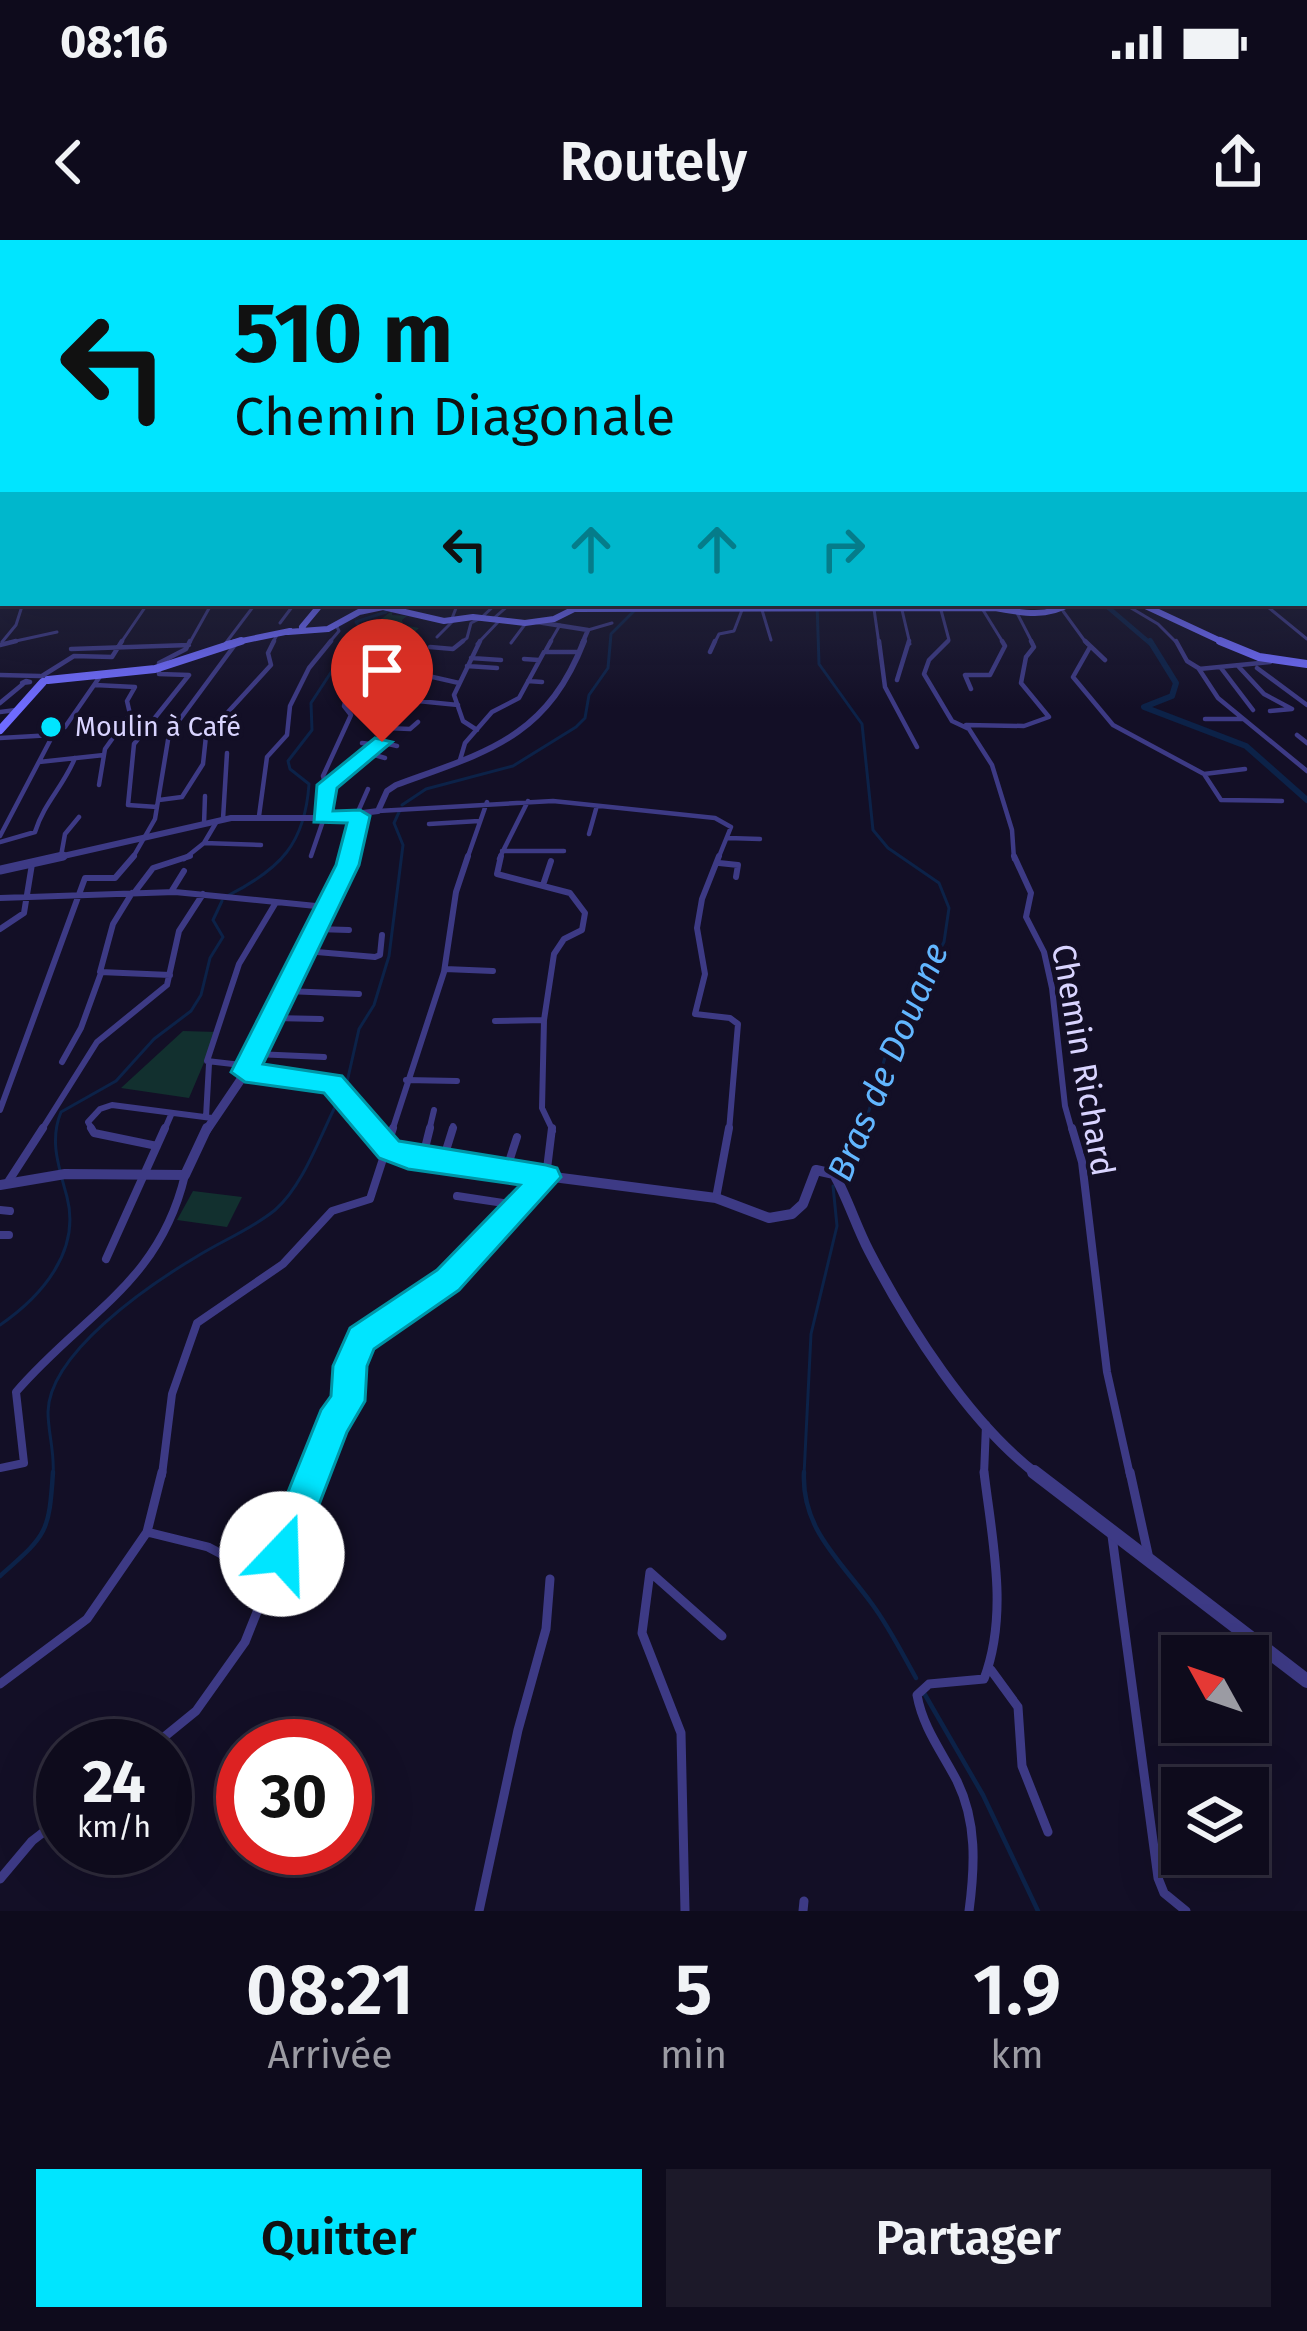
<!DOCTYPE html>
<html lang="fr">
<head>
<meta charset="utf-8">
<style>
	:root { --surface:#0e0b1c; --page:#1c1929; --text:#f1f3f6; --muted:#9b9ba3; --line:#2e2b3b; --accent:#00e5ff }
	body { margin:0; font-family:"Fira Sans",sans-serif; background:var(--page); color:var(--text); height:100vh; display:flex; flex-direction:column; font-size:45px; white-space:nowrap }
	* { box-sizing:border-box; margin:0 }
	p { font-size:39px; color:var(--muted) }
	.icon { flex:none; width:66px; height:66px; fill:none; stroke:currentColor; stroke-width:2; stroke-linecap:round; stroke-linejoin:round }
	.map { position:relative; height:1671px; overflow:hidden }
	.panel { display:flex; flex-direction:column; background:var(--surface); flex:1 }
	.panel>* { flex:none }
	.guide { position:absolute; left:0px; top:0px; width:1308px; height:366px; box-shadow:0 12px 48px #0002,0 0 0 3px var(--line); background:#00e5ff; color:#111; overflow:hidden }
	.needle { width:78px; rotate:310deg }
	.fabs { position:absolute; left:1161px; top:1395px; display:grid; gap:24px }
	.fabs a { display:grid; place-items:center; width:108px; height:108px; border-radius:0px; background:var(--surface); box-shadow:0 12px 48px #0002,0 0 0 3px var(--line); font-size:60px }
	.speed { position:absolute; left:36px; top:1479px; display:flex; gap:24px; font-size:60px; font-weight:700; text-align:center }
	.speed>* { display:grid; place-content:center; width:156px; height:156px; border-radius:50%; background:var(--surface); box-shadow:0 12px 48px #0002,0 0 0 3px var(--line); line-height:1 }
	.speed small { font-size:30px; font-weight:400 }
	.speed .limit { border:18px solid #d22; background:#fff; color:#111 }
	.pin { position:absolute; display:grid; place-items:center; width:102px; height:102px; color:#fff; margin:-123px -51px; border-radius:50% 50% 50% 0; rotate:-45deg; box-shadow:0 0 12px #0007 }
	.pin .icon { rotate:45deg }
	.me { position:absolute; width:132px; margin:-66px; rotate:21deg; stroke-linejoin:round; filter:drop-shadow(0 0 9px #0008) }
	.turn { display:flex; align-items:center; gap:42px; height:252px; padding:0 36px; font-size:54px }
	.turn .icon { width:156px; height:156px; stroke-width:2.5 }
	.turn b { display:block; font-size:84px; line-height:102px }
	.lanes { display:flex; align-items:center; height:114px; padding:0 36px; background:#0003; justify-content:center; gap:60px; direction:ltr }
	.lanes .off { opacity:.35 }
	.eta { display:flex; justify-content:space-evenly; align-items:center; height:204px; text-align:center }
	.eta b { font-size:72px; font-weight:600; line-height:84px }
	.action { display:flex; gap:24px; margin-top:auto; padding:24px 36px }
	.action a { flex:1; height:138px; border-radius:0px; background:var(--accent); color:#111; font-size:48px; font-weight:600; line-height:138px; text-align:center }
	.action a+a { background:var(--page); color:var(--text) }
	.status { display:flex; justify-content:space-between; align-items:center; height:84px; padding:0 60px; background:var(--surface); direction:ltr }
	.status svg { height:33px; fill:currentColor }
	header { display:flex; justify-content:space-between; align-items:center; height:156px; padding:0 36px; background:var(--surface); font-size:54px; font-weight:600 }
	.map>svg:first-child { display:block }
</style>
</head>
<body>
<div class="status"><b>08:16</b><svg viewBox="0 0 49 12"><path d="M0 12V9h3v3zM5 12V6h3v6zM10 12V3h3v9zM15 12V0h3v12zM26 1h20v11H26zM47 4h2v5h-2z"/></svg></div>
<header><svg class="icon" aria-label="back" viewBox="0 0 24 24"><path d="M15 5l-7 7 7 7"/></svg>Routely<svg class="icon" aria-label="share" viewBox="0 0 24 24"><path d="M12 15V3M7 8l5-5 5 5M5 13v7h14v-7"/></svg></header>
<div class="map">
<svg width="1307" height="1671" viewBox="0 0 1307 1671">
	<rect width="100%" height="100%" fill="#130f26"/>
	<path fill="#12302f" d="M392 371V375L407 376 402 380 403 385 419 388 406 400 409 403 388 420 358 418 359 395Z
		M183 791 217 792 189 858 121 848Z
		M193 951 242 957 227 987 177 980Z"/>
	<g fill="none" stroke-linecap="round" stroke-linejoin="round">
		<path stroke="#0c2248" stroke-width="3" d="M817 363 819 424 862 484 873 590 888 608 939 643 949 668 944 702 890 801 858 907 839 939
			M402 565 426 549 513 526 576 487 585 478 589 455 608 428 611 394 642 363
			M229 655C280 629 305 604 309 544L290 529 288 521 312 490 311 463 360 388 356 382 386 372
			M345 851 359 789 374 765 389 716 403 605 394 583 400 570
			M0 1085C42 1056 81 1011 67 957 59 927 49 901 61 872L116 841 154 799 191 771 201 755 210 718 223 697 213 680 222 661
			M53 1235C55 1213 48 1193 48 1172 49 1113 149 1045 196 1017 221 1001 252 989 275 970 304 945 321 893 339 859
			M804 1235 811 1094 837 986 833 946"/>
		<path stroke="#0c2248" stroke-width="4.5" d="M804 1232C801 1289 841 1321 872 1364 889 1387 902 1413 916 1438
			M0 1336C46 1295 49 1295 53 1232
			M924 1453 983 1555 1038 1671"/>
		<path stroke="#0c2248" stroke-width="4.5" d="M1103 363 1151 404"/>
		<path stroke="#0c2248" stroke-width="6" d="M1150 401 1176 443 1172 456 1144 467 1246 506 1307 560"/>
		<path stroke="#3d3a85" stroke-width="3" d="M1263 363 1307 399
			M1301 363 1307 368
			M1126 365 1158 384 1178 404
			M1217 367 1266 365
			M874 369 879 404
			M762 370 771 400
			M902 370 910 404
			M941 370 949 400 945 404
			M983 370 1004 404
			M1063 371 1087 404
			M1017 373 1033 404
			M481 378 497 363
			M493 379 511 363
			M451 381 458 363
			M280 383 295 363
			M588 390 612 383
			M437 397 454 380
			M2 402 16 385 23 363
			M511 403 526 383
			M2 404 57 392
			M120 404 148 363
			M189 404 212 363
			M225 404 256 363
			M272 404 277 395
			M328 404 339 391 336 385
			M459 404 467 398 471 383 479 379
			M477 404 500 380
			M549 404 560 385
			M714 404 719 394 734 391 742 370"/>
		<path stroke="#3d3a85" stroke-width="4.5" d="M879 401 885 447 917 507
			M948 401 929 420 924 434 952 481 969 489 992 525 1012 590 1014 619
			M1085 401 1105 420
			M1176 401 1187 421 1200 429
			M0 405 16 401
			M430 407 453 409 463 401
			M1090 407 1073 437 1113 485 1204 534 1221 560 1282 561
			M71 409 189 405
			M546 410 551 401
			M710 412 715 401
			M471 418 501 420
			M524 419 539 420
			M405 422 402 430 459 443
			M1270 422 1199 429 1218 458 1307 531
			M467 426 497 428
			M1239 427 1264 454 1292 469 1270 471
			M1221 428 1253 470
			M1257 428 1307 465
			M0 435 40 436
			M42 436 74 416 112 417 122 401
			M430 439 418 461 458 465
			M897 440 909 401
			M26 441 30 442 22 443Z
			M528 441 542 442
			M95 445 135 447 127 461 130 474 105 509 99 545
			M971 449 965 435H990L1005 406 1002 401
			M0 463 23 444
			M0 472 16 470
			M1205 479H1243
			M966 485 1024 486 1049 477 1021 443 1026 417 1034 407 1031 401
			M385 488 410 489 418 482
			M477 490 463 481 454 455 480 401
			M1297 495 1307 503
			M0 498 53 495
			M380 502 397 506
			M362 503 378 505
			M371 514 385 518
			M460 520 465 503 492 472 519 458 544 412H577
			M39 522 104 515
			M1204 534 1245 529
			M327 545 373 512 390 476
			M159 560 182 557 203 524 206 496 271 425 268 413 274 401
			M157 567 128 565 134 504 189 435 159 434V423L186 409 190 401
			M378 571 553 561 715 578 731 587 718 619
			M357 574 368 549
			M259 576 267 517 287 495 290 466 309 428 331 401
			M322 578 327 549 323 536 351 475 344 466 355 427
			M223 579 227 513
			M217 581 204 603 261 605
			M204 584 205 556
			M429 584 479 581
			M589 594 596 569
			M0 596 53 495 65 487 101 435
			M728 598 760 599
			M0 602 35 592C44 563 63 547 75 518
			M502 611H564
			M61 616 65 594 79 577
			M311 616 324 578
			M132 619 155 579 169 494 237 402
			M184 619 204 603
			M467 619 487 562
			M499 619 528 561"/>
		<path stroke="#3d3a85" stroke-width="6" d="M501 616 497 634 570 653 585 673 582 690 564 699 554 714 544 780 542 868 553 891
			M719 616 702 659 697 688 705 734 695 774 730 778 738 784 729 891
			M1014 616 1031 653 1026 677 1044 712 1052 748 1065 866 1072 891
			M719 623 738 625 736 637
			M543 645 551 621
			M171 652 184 631
			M132 653 113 684 100 732 170 735
			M134 653 153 628 190 616
			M0 658 175 652 326 667
			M0 689 24 673 32 624
			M316 689 349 690
			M305 711 375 717 380 715 382 695
			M445 729 493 731
			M286 751 359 754
			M273 778 321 779
			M495 781 544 780
			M255 814 324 817
			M62 822 81 788 101 733
			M250 826 207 821 239 724 275 664
			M406 840 457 841
			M0 870 85 638H115L134 616
			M206 877 209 824
			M41 891 97 802 167 745 179 691 203 654
			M93 891 88 882 100 869 112 865 212 878
			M164 891 171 875
			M392 891 444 732 456 652 468 616
			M429 891 434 870
			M452 891 453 886"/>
		<path stroke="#3d3a85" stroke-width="8" d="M91 888 94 893 157 906
			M1072 888 1082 922 1107 1132 1130 1235
			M422 920 430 888
			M443 920 453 888
			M506 931 517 897
			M8 942 43 888
			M457 956 523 966
			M716 958 729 888
			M0 970 10 971
			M0 995H9
			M106 1019 165 888
			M0 1228 24 1223 16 1152C84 1073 159 1044 185 935
			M162 1235 172 1154 197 1083 283 1024 332 971 370 959 393 888
			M312 1235 333 1182 348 1161 350 1126 362 1098 448 1040 514 976 546 937 552 888
			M984 1235 986 1185"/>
		<path stroke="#3d3a85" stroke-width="9" d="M1130 1232 1148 1314
			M147 1292 208 1307 271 1340
			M1112 1296 1158 1638 1164 1653 1186 1671
			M241 1324 270 1269
			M991 1430 1018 1467 1022 1526 1048 1592
			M0 1444 87 1379 147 1292 162 1232
			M153 1506 196 1471 245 1402 313 1232
			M0 1639 32 1601 63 1577
			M479 1671 518 1490 546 1389 550 1339
			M685 1671 681 1493 642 1393 650 1332 722 1396
			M803 1671 804 1661
			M969 1671C975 1626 977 1582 957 1541 942 1512 923 1488 917 1455L929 1444 984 1439C1009 1373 992 1300 984 1232"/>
		<path stroke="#3d3a85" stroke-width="4.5" d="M537 382 588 390 582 404"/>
		<path stroke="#3d3a85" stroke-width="6" d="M50 619 231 578H324L378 571 387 551 396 545C486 512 546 499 584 401
			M349 619 358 574"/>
		<path stroke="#3d3a85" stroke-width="9" d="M0 630 63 616
			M245 831 332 844 371 891
			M206 891 250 826 350 616"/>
		<path stroke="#3d3a85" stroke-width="10" d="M369 888 385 907 422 920 716 958 769 978 792 974 803 964 816 930 834 934C848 959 856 986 869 1011 908 1086 970 1184 1038 1235
			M0 945 65 934 185 935 207 888"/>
		<path stroke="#3d3a85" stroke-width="14" d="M1034 1232 1307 1441"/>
		<path stroke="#6f6bff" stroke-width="6" d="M1139 363 1227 404
			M302 387 322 363
			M288 392 328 389 359 372 383 367 444 381 473 377 525 383 554 379 574 369 995 368C1022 373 1047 378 1071 363
			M227 404 290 391"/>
		<path stroke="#6f6bff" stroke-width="8" d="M1220 401 1259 417 1307 424
			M48 440 155 429 241 401
			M0 490 43 442"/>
	</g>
	<linearGradient id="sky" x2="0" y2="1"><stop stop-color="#0a0815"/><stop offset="0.5" stop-color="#333752"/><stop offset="1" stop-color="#333752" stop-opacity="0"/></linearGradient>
	<rect width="1307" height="468" fill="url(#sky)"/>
	<path fill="#00e5ff" stroke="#0095a6" stroke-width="3" d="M375 498 392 502 337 548 333 571 360 570 370 576 359 625 263 824 342 836 399 901 546 925 557 928 561 937 459 1050 374 1109 367 1126 365 1161 347 1192 295 1327 282 1333 268 1327 263 1314 321 1170 331 1156 333 1126 350 1088 437 1030 520 945 408 929 379 918 324 853 245 842 231 832 336 625 347 583 314 582 317 545Z"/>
	<circle fill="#00e5ff" stroke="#130f26" stroke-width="4.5" cx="51" cy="487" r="12"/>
	<g text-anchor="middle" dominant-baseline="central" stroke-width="9" stroke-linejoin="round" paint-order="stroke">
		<g font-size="27" fill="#d9d4ff" stroke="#130f26" text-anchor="start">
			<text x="75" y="487">Moulin à Café</text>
		</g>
		<g font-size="33" fill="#d9d4ff" stroke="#130f26">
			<text transform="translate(1083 820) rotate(80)">Chemin Richard</text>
		</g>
		<g font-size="36" font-style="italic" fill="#62b6ff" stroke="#130f26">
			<text transform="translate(888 822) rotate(-67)">Bras de Douane</text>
		</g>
	</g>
</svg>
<div class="fabs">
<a><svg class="needle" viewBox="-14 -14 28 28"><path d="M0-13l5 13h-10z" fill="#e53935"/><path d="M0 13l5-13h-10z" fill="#9b9ba3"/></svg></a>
<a><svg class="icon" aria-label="layers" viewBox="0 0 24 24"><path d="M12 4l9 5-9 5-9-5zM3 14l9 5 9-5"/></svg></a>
</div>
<div class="speed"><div>24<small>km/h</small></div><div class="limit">30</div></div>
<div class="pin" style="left:382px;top:502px;background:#d93025"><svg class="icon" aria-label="arrive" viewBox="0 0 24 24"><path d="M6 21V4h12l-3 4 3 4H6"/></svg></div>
<svg class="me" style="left:282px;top:1314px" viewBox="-20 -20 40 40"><circle r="19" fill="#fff"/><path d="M0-13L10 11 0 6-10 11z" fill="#00e5ff"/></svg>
<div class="guide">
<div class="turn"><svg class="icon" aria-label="left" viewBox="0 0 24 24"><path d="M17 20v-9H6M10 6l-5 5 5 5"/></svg><div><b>510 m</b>Chemin Diagonale</div></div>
<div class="lanes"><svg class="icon" aria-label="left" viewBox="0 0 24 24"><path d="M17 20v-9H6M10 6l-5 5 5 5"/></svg><svg class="icon off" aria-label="ahead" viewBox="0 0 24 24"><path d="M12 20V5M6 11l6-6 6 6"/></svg><svg class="icon off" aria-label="ahead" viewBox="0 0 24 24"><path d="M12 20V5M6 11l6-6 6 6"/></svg><svg class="icon off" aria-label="right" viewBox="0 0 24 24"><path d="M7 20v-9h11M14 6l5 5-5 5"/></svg></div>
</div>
</div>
<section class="panel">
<div class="eta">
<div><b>08:21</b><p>Arrivée</p></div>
<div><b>5</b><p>min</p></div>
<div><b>1.9</b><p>km</p></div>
</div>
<div class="action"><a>Quitter</a><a>Partager</a></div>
</section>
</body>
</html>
